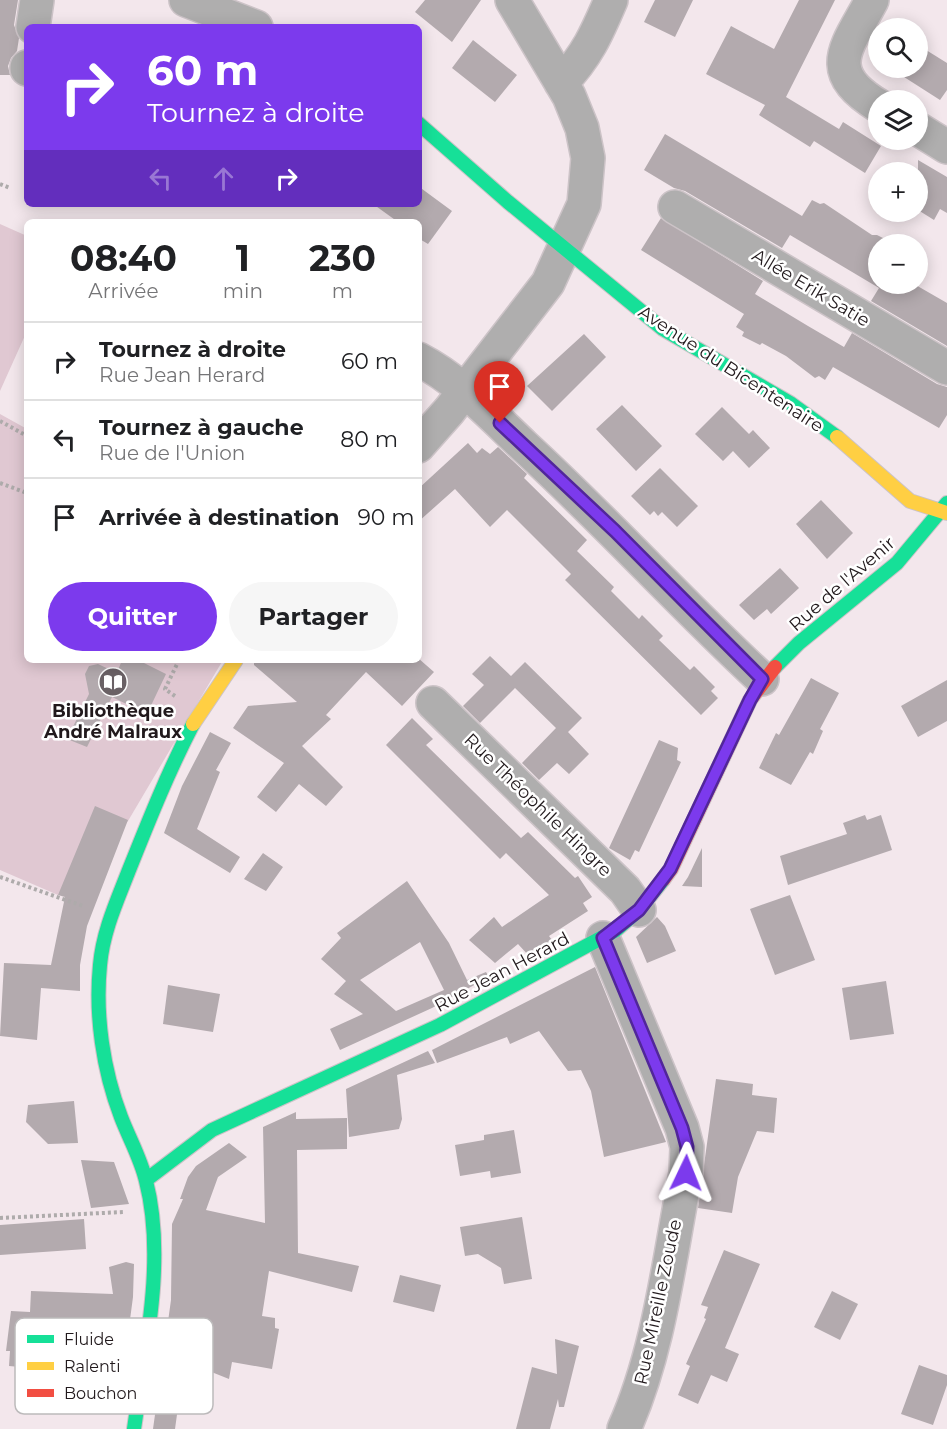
<!DOCTYPE html>
<html lang="fr">
<head>
<meta charset="utf-8">
<style>
	:root { --surface:#fff; --page:#f6f6f6; --text:#202124; --muted:#757577; --line:#e0e0e0; --accent:#7c3aed }
	body { margin:0; font-family:Montserrat,sans-serif; background:var(--page); color:var(--text); height:100vh; display:flex; flex-direction:column; font-size:22px; white-space:nowrap }
	* { box-sizing:border-box; margin:0 }
	p { font-size:20px; color:var(--muted) }
	.icon { flex:none; width:33px; height:33px; fill:none; stroke:currentColor; stroke-width:2; stroke-linecap:round; stroke-linejoin:round }
	.map { position:relative; flex:1; overflow:hidden }
	.side { position:absolute; left:24px; top:219px; width:398px; height:444px; display:flex; flex-direction:column; background:var(--surface); border-radius:9px; box-shadow:0 3px 15px #0003 }
	.side>* { flex:none }
	.hud { position:absolute; left:24px; top:24px; width:398px; height:183px; border-radius:9px; box-shadow:0 3px 15px #0003; background:#7c3aed; color:#fff; overflow:hidden }
	.fabs { position:absolute; left:868px; top:18px; display:grid; gap:12px }
	.fabs a { display:grid; place-items:center; width:60px; height:60px; border-radius:50%; background:var(--surface); box-shadow:0 3px 15px #0003; font-size:30px }
	.pin { position:absolute; display:grid; place-items:center; width:51px; height:51px; color:#fff; margin:-62px -26px; border-radius:50% 50% 50% 0; rotate:-45deg; box-shadow:0 0 6px #0007 }
	.pin .icon { rotate:45deg }
	.me { position:absolute; width:66px; margin:-33px; rotate:2deg; stroke-linejoin:round; filter:drop-shadow(0 0 4px #0008) }
	.turn { display:flex; align-items:center; gap:21px; height:126px; padding:0 24px; font-size:27px }
	.turn .icon { width:78px; height:78px; stroke-width:2.5 }
	.turn b { display:block; font-size:42px; line-height:51px }
	.lanes { display:flex; align-items:center; height:57px; padding:0 24px; background:#0003; justify-content:center; gap:30px; direction:ltr }
	.lanes .off { opacity:.35 }
	.eta { display:flex; justify-content:space-evenly; align-items:center; height:102px; text-align:center }
	.eta b { font-size:36px; font-weight:700; line-height:42px }
	.primary-button { display:flex; gap:12px; margin-top:auto; padding:12px 24px }
	.primary-button a { flex:1; height:69px; border-radius:36px; background:var(--accent); color:#fff; font-size:24px; font-weight:700; line-height:69px; text-align:center }
	.primary-button a+a { background:var(--page); color:var(--text) }
	ul { padding:0; list-style:none }
	li { display:flex; align-items:center; gap:18px; height:78px; padding:0 24px; border-top:2px solid var(--line) }
	li div { flex:1 }
	li b { display:block; font-size:22px }
	li em { font-style:normal }
	.map>svg:first-child { display:block }
</style>
</head>
<body>
<div class="map">
<svg width="947" height="1429" viewBox="0 0 947 1429">
	<rect width="100%" height="100%" fill="#f3e7ec"/>
	<path fill="#e0c8d2" d="M0 224 27 236V331L0 391Z
		M0 414 27 429V660H223L128 821 58 895 0 870Z"/>
	<path fill="#b3aaae" fill-rule="evenodd" d="M0 0H18L14 25 19 38 17 51 11 58 8 66 10 75H0Z
		M425 0H481L452 42 415 12Z
		M655 0H693L675 37 644 22Z
		M799 0H835L786 97 839 129 843 122 881 146 865 173 814 141 810 147 759 115 765 105 706 74 731 26 774 49Z
		M473 40 517 75 495 102 452 68Z
		M918 45 947 63V90L940 100 890 68H918Z
		M665 134 802 216 812 200 820 204 824 203 872 235H877L893 243 879 244V284H914L947 303V346L871 301 879 288 790 235 782 248 685 191 674 188 644 170Z
		M918 160 947 177V213L940 209 934 220 918 210Z
		M418 186 452 211 428 244 418 238V222H398L373 204H418Z
		M661 218 763 281 755 294 808 326 844 347 852 333 937 384 947 387V415L939 428 833 367 825 380 819 376 815 378 786 356 762 343 760 345 742 336 744 332 736 327 744 314 641 250Z
		M584 334 606 357 552 411 527 386Z
		M622 405 662 446 636 471 596 429Z
		M722 407 749 434 753 430 770 448 749 468 733 451 723 461 695 434Z
		M468 443 477 453 482 448 490 454 498 447 527 474 524 478 587 540 577 551 614 587 611 591 639 619 642 615 663 636 659 640 690 670 694 666 715 687 711 691 718 698 701 715 565 580 571 574 507 510 490 527 455 489 418 522V489Z
		M660 468 698 506 677 527 662 512 658 516 654 511 650 515 631 496Z
		M821 500 853 533 827 559 796 524Z
		M780 568 799 588 771 614 767 609 754 620 739 605Z
		M490 656 511 676 525 662 582 718 568 732 589 754 569 774 557 763 539 780 522 763 556 728 515 688 480 723 463 706 484 685 472 674Z
		M418 658 434 672 402 706 366 672 326 715 331 719 302 746 343 787 326 806 299 784 276 812 257 797 284 763 233 728 248 706 297 702 254 665V660Z
		M122 660H138L166 674 147 714 112 697 87 747 67 739 89 694 85 674 89 666 98 664 117 673Z
		M811 678 839 693 820 729 823 731 813 754 810 752 791 785 759 768 776 733 779 735Z
		M947 680V721L918 737 901 706Z
		M412 718 433 739 426 745 521 838 528 832 575 878 578 876 592 897 583 903 588 911 549 936 552 940 529 956 518 944 495 963 469 940 494 917 502 927 549 895 506 853 500 859 386 745Z
		M210 732 231 743 216 770 220 772 197 829 240 857 230 873 164 833 182 786Z
		M659 740 678 748 677 760 681 762 639 852 635 850 630 860 609 848Z
		M95 806 128 820 87 926 80 965V991L41 988 37 1040 0 1036 4 963 51 965 65 897 58 895Z
		M865 815 867 820 881 815 892 850 788 885 780 856 847 834 843 823Z
		M702 848V887L682 886 688 877Z
		M263 853 283 867 266 891 244 879Z
		M407 881 449 943 467 980 486 972 489 977 432 1008 340 1050 330 1029 363 1014 334 994 346 981 321 959 341 938 337 933ZM420 942 444 990 396 1011 360 980Z
		M790 895 815 960 775 975 750 909Z
		M657 917 665 926 676 951 647 963 636 937Z
		M595 967 666 1142 604 1157 591 1091 581 1070 568 1071 539 1031 510 1044 507 1037 437 1063 432 1050Z
		M886 981 894 1034 850 1040 842 988Z
		M168 985 220 994 213 1032 163 1024Z
		M428 1051 435 1063 397 1075 402 1119 399 1129 349 1137 346 1089Z
		M716 1079 753 1084 752 1095 777 1098 774 1133 757 1131 738 1177 732 1213 698 1208Z
		M74 1101 78 1143 48 1144 26 1122 28 1105Z
		M296 1112V1119L347 1118V1149L297 1150 298 1253 359 1266 352 1292 269 1271 262 1316 275 1318V1328L279 1329 272 1369 232 1362 229 1379 204 1369 203 1376 183 1371 175 1429H153L171 1300 172 1224 183 1199H180L188 1177 196 1166 229 1143 247 1157 218 1177 206 1210 265 1223 263 1127Z
		M514 1130 521 1173 491 1178 490 1171 460 1176 455 1145 484 1140V1135Z
		M81 1160 114 1162 129 1204 91 1208Z
		M522 1217 532 1279 504 1284 501 1268 478 1254 465 1256 460 1227Z
		M84 1219 86 1249 0 1255V1225Z
		M724 1250 760 1264 725 1348 739 1354 727 1382 711 1375 698 1404 678 1395 690 1366 686 1364 706 1319 704 1318 708 1307 701 1305Z
		M126 1262 134 1264 133 1297 120 1395 103 1390 102 1393 67 1388 65 1384 31 1378 32 1368 9 1366 10 1351H6L11 1311 30 1312 31 1291 113 1294 109 1267Z
		M400 1275 441 1285 434 1312 393 1302Z
		M832 1291 858 1304 840 1340 814 1327Z
		M555 1339 579 1346 564 1407H559L558 1399 550 1429H516L532 1367 557 1374Z
		M919 1365 947 1375V1385L933 1425 901 1414Z"/>
	<g fill="none" stroke-linecap="round" stroke-linejoin="round">
		<g stroke="#ccc3c7" stroke-width="36">
			<path id="street" d="M186 0 256 27
				M872 0C847 47 821 71 879 106
				M33 27 37 0
				M27 67V69
				M561 83C587 56 597 33 611 0
				M918 129 947 147
				M675 207 947 368
				M418 359C459 380 491 415 524 446 606 521 681 604 762 679
				M418 446 449 411 548 283 584 204 588 158 582 128 569 96 512 0
				M433 703 625 890 639 910
				M603 938 682 1128 687 1147 686 1173C669 1258 660 1349 624 1429"/>
		</g>
		<g stroke="#ccc3c7" stroke-width="16">
			<path id="fast" d="M418 123 508 202 663 329 790 403 837 437
				M775 667 799 643 897 563 947 503
				M146 1180 212 1130 440 1025 616 930 639 910 663 880
				M134 1429C145 1351 166 1258 146 1181 141 1159 129 1138 121 1117 103 1070 95 1015 100 965 103 931 117 901 129 870 149 820 168 772 193 724"/>
		</g>
		<g stroke="#ccc3c7" stroke-width="16">
			<path id="slow" d="M837 437 910 501 947 513
				M193 724 236 660"/>
		</g>
		<g stroke="#ccc3c7" stroke-width="16">
			<path id="jam" d="M663 880 671 869 750 700 775 667"/>
		</g>
		<path stroke="#aeabab" stroke-width="4" stroke-dasharray="3 3" stroke-linecap="butt" d="M0 184 10 188
			M0 421 27 436
			M0 483 27 493
			M175 696 165 689 179 660
			M0 877 83 906
			M0 1218 123 1212"/>
		<use href="#street" stroke="#afaeae" stroke-width="33"/>
		<use href="#fast" stroke="#16e098" stroke-width="14"/>
		<use href="#slow" stroke="#ffcf43" stroke-width="14"/>
		<use href="#jam" stroke="#f24e42" stroke-width="14"/>
	</g>
	<g fill="none" stroke-linecap="round" stroke-linejoin="round">
		<g stroke="#51269a" stroke-width="15">
			<path id="route" d="M500 423 615 531 762 679 750 700 670 869 639 910 603 938 682 1128 687 1147 686 1173"/>
		</g>
		<use href="#route" stroke="#7c3aed" stroke-width="10"/>
	</g>
	<defs>
		<g id="library-disc" transform="scale(1.5)"><circle r="9.5" fill="#6a6165" stroke="#fff"/><path d="M-6-4Q-3-5.5-.7-3.5V5Q-3 3-6 4ZM6-4Q3-5.5 .7-3.5V5Q3 3 6 4Z" fill="#fff"/></g>
	</defs>
	<g fill-rule="evenodd">
		<use href="#library-disc" x="113" y="682"/>
	</g>
	<g text-anchor="middle" dominant-baseline="central" stroke-width="5" stroke-linejoin="round" paint-order="stroke">
		<g font-size="18" fill="#21191c" stroke="#fff">
			<text transform="translate(811 288) rotate(31)">Allée Erik Satie</text>
			<text transform="translate(731 369) rotate(33)">Avenue du Bicentenaire</text>
			<text transform="translate(842 584) rotate(-41)">Rue de l'Avenir</text>
			<text transform="translate(538 805) rotate(44)">Rue Théophile Hingre</text>
			<text transform="translate(502 972) rotate(-28)">Rue Jean Herard</text>
			<text transform="translate(658 1302) rotate(-78)">Rue Mireille Zoude</text>
		</g>
		<g font-size="18" font-weight="bold" fill="#21191c" stroke="#fff">
			<text x="113" y="711">Bibliothèque<tspan x="113" dy="21">André Malraux</tspan></text>
		</g>
	</g>
	<rect x="15" y="1318" width="198" height="96" rx="9" fill="#fff" stroke="#bcbabb" stroke-width="1.5"/>
	<rect x="27" y="1335" width="27" height="8" fill="#16e098"/>
	<rect x="27" y="1362" width="27" height="8" fill="#ffcf43"/>
	<rect x="27" y="1389" width="27" height="8" fill="#f24e42"/>
	<g font-size="16" fill="#21191c">
		<text x="64" y="1345">Fluide</text>
		<text x="64" y="1372">Ralenti</text>
		<text x="64" y="1399">Bouchon</text>
	</g>
</svg>
<div class="fabs">
<a><svg class="icon" aria-label="search" viewBox="0 0 24 24"><circle cx="10" cy="10" r="6"/><path d="M15 15l6 6"/></svg></a>
<a><svg class="icon" aria-label="layers" viewBox="0 0 24 24"><path d="M12 4l9 5-9 5-9-5zM3 14l9 5 9-5"/></svg></a>
<a>+</a>
<a>−</a>
</div>
<div class="pin" style="left:500px;top:423px;background:#d93025"><svg class="icon" aria-label="arrive" viewBox="0 0 24 24"><path d="M6 21V4h12l-3 4 3 4H6"/></svg></div>
<svg class="me" style="left:686px;top:1173px" viewBox="-20 -20 40 40"><path d="M0-17L14 15 0 8-14 15z" fill="#7c3aed" stroke="#fff" stroke-width="4"/></svg>
<div class="hud">
<div class="turn"><svg class="icon" aria-label="right" viewBox="0 0 24 24"><path d="M7 20v-9h11M14 6l5 5-5 5"/></svg><div><b>60 m</b>Tournez à droite</div></div>
<div class="lanes"><svg class="icon off" aria-label="left" viewBox="0 0 24 24"><path d="M17 20v-9H6M10 6l-5 5 5 5"/></svg><svg class="icon off" aria-label="ahead" viewBox="0 0 24 24"><path d="M12 20V5M6 11l6-6 6 6"/></svg><svg class="icon" aria-label="right" viewBox="0 0 24 24"><path d="M7 20v-9h11M14 6l5 5-5 5"/></svg></div>
</div>
<section class="side">
<div class="eta">
<div><b>08:40</b><p>Arrivée</p></div>
<div><b>1</b><p>min</p></div>
<div><b>230</b><p>m</p></div>
</div>
<ul>
<li><svg class="icon" aria-label="right" viewBox="0 0 24 24"><path d="M7 20v-9h11M14 6l5 5-5 5"/></svg><div><b>Tournez à droite</b><p>Rue Jean Herard</p></div><em>60 m</em></li>
<li><svg class="icon" aria-label="left" viewBox="0 0 24 24"><path d="M17 20v-9H6M10 6l-5 5 5 5"/></svg><div><b>Tournez à gauche</b><p>Rue de l'Union</p></div><em>80 m</em></li>
<li><svg class="icon" aria-label="arrive" viewBox="0 0 24 24"><path d="M6 21V4h12l-3 4 3 4H6"/></svg><div><b>Arrivée à destination</b></div><em>90 m</em></li>
</ul>
<div class="primary-button"><a>Quitter</a><a>Partager</a></div>
</section>
</div>
</body>
</html>
